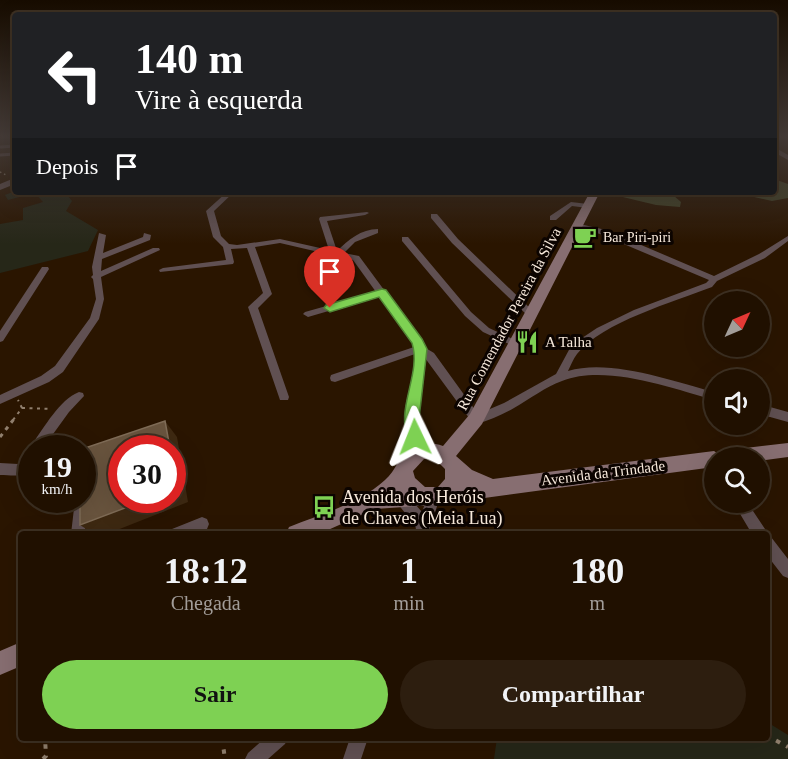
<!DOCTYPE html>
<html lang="pt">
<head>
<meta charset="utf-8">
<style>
	:root { --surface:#201000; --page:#2d1e0f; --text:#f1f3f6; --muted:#a29d99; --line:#3d3022; --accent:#7ed153 }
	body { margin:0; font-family:Georgia,serif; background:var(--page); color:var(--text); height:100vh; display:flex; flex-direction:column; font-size:22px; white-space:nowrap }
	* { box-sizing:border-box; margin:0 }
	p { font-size:20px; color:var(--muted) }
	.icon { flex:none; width:33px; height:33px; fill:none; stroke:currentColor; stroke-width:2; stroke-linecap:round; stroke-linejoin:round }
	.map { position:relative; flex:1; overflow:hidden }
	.panel { position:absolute; left:18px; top:531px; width:752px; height:210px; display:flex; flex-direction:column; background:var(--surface); border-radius:6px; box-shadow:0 6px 24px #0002,0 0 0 2px var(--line) }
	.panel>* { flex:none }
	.top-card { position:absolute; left:12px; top:12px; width:765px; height:183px; border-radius:6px; box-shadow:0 6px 24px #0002,0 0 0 2px var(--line); background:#202124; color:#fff; overflow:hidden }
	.needle { width:39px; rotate:46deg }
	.controls { position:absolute; left:704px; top:291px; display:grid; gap:12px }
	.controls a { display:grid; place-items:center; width:66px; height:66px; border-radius:50%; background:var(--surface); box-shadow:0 6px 24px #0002,0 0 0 2px var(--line); font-size:30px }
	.speed { position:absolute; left:18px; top:435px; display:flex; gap:12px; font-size:30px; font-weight:700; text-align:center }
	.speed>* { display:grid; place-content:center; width:78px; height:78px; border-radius:50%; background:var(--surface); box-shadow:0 6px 24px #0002,0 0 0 2px var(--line); line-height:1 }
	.speed small { font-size:15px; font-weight:400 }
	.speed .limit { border:9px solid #d22; background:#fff; color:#111 }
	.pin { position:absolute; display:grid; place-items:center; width:51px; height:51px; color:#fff; margin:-62px -26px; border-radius:50% 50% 50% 0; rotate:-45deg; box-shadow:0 0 6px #0007 }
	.pin .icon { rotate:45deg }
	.me { position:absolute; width:66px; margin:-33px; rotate:358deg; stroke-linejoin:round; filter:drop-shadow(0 0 4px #0008) }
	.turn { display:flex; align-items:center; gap:21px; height:126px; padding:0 24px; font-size:27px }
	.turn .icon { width:78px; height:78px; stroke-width:2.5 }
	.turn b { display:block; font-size:42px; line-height:51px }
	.then { display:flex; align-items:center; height:57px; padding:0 24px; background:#0003; gap:12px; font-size:22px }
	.eta { display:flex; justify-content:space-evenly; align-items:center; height:102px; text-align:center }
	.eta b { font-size:36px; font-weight:700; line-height:42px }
	.action { display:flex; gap:12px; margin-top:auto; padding:12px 24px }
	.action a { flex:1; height:69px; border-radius:36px; background:var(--accent); color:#111; font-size:24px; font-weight:700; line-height:69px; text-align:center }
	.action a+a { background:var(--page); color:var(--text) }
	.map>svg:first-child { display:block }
</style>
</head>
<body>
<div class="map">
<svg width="788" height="759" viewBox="0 0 788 759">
	<rect width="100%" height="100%" fill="#2a1500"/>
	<path fill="#262718" d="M15 191 65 192 72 201 66 211 98 230 88 251 0 273V224L23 220V208L43 202 35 193 8 200 5 195Z
		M767 722 788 735V759H494L497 738H766Z"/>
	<path fill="#414227" d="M774 179 788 184V198L772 201 732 192H774Z
		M602 192H666L673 195 681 202 680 207 656 205Z"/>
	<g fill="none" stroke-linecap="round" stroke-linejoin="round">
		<path stroke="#907f6d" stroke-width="1.5" stroke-dasharray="1.5 3" stroke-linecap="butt" d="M0 172 8 176"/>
		<path stroke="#907f6d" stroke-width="2" stroke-dasharray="3 4.5" stroke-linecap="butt" d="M22 408 52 409
			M13 420 22 408 18 400"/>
		<path stroke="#907f6d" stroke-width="3" stroke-dasharray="4 5" stroke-linecap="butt" d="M0 437 14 419"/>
		<path stroke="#907f6d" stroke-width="4" stroke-dasharray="4.5 7" stroke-linecap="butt" d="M766 735 788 747
			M222 738 225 759
			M43 759 46 756 45 738"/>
		<path stroke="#605052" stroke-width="3" d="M0 147 15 146
			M0 155 15 154"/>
		<path fill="#605052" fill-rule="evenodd" d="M774 147 788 155V160L774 152Z
			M227 192H234L214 211 221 236 229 244 237 245 280 239 329 250 319 219 320 217 367 212 369 213 365 215 327 221 337 251C348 240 361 229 378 229V233L355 242 344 253 359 256 421 340 424 347 434 353 478 414 504 403 556 374 570 348 582 338 597 328 634 310 706 283 709 280 600 234 575 227V223L606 230 714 276 759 254 788 236V241L765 258 717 281 712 287C674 302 602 322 577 354 573 359 571 365 568 371 609 358 673 381 714 392V400C670 388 606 364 562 381 545 387 530 399 514 408 502 415 490 420 476 424L472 422 425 358 418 419 425 452 423 456 419 457 415 456 413 452 406 419 414 370 415 354 335 382 331 381 330 378 331 375 414 347 413 343 380 296 308 317 303 314 305 312 376 292 353 260 280 243 255 247 272 294 258 308 289 397 288 400H280L279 397 248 307 263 293 247 248 231 249 234 262 233 264 160 272 159 270 163 268 226 260 223 247 213 237 206 211Z
			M571 202 588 204 591 206 588 208 572 206 556 220H550V216Z
			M431 214H437L458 239 534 312 536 314 534 316H528L452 243 431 218Z
			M99 233 106 235 103 253 143 237 144 233 151 235 150 240 102 259 101 271 153 248H159L160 250 101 277 104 299 99 319 63 372 49 382 0 404V395L41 376 55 366 90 318 96 299 93 279 91 277 93 275 92 267Z
			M402 237H408L471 312 489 328 519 342 521 344 519 346H513L483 332 465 316 402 241Z
			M42 267H48L49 269 3 341 0 342V331Z
			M79 392 83 393 84 396 69 412 43 448H32C32 478 26 476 0 475V463L18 464 28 451 31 450 32 444C45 427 59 400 79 392Z
			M759 404 788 412V422L759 414Z
			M434 491 439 493 440 497 428 534H414L416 528C410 517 399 508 395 498L396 494 401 492 406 494 422 512 429 493Z
			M82 494 86 496 87 500 85 534H71L75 500H82Z
			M733 502H747L765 529 767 534 766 535 752 534Z
			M202 517 207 519 209 524 207 529 194 534H170L172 529Z
			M766 535 771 537 788 559V578L783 576 766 554Z
			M265 738H288L285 744 268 759H245L248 753Z
			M350 738H368L361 759H343Z"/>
		<path fill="#605052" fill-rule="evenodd" d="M12 179H15V184L0 190V184Z"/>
		<path fill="#876e71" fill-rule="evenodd" d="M590 192H600L482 424 456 456 472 470 493 479 714 451 721 456 723 453 729 450 788 443V457L759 461V458H714V467L433 505 375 509 319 534H286L289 527C321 514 359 504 385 480 396 471 399 455 411 448 421 442 432 442 443 446L470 414ZM424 459H435L445 469V479L438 487H425L415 478 413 471Z
			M21 642V666L0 675V651Z"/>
	</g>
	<path fill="#3e2912" d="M165 421 177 437 188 502 107 534H94L80 525 146 500H172V448H170Z"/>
	<path fill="#69543e" stroke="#7f6c57" stroke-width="1.5" d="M165 421 170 448H122V500H146L80 525V500H82V449Z
		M172 464 176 488 172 489Z"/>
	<linearGradient id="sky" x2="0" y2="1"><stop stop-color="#170c00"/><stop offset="0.56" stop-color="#443b37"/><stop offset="1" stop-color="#443b37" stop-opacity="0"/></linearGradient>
	<rect width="788" height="244" fill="url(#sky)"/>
	<path fill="#7ed153" stroke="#528836" stroke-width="1.5" d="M382 289 386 290 422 339 427 349 419 419 422 437 420 441 415 443 409 441C394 410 422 374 412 343L379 297 330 312 324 308 326 305Z"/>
	<defs>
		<g id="cafe-bare" transform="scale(1.8)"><path d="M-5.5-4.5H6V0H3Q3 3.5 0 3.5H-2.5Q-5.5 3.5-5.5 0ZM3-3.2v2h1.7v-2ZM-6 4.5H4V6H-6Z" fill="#7ed153" stroke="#0c0400" stroke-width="2.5" paint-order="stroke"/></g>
		<g id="restaurant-bare" transform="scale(1.8)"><path d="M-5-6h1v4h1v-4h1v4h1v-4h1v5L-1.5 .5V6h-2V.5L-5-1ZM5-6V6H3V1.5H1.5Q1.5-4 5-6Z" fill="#7ed153" stroke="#0c0400" stroke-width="2.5" paint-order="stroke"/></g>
		<g id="bus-bare" transform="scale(1.8)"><path d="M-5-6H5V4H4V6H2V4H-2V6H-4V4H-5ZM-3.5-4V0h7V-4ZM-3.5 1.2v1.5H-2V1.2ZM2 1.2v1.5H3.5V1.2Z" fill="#7ed153" stroke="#0c0400" stroke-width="2.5" paint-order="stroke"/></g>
	</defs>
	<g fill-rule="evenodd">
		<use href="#cafe-bare" x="585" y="237"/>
		<use href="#restaurant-bare" x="527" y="342"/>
		<use href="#bus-bare" x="324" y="507"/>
	</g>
	<g text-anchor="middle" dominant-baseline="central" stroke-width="6" stroke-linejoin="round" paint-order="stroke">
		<g font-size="14" fill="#f7e9db" stroke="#0c0400" text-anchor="start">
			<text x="603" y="237">Bar Piri-piri</text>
		</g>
		<g font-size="15" fill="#f7e9db" stroke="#0c0400">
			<text transform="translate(509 319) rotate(-62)">Rua Comendador Pereira da Silva</text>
			<text transform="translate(603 473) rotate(-7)">Avenida da Trindade</text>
		</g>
		<g font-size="15" fill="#f7e9db" stroke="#0c0400" text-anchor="start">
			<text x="545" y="342">A Talha</text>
		</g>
		<g font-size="18" fill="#f7e9db" stroke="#0c0400" text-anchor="start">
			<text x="342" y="497">Avenida dos Heróis<tspan x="342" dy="21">de Chaves (Meia Lua)</tspan></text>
		</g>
	</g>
</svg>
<div class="controls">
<a><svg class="needle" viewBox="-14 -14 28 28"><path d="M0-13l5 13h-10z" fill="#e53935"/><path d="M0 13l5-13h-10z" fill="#a29d99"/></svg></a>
<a><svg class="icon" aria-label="sound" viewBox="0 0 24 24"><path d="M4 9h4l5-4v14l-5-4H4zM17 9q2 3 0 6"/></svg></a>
<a><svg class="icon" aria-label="search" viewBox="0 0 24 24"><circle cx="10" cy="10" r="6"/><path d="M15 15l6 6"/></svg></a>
</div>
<div class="speed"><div>19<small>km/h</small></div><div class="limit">30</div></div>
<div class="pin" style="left:330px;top:308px;background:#d93025"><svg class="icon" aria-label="arrive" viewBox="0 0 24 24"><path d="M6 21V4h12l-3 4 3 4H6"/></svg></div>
<svg class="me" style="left:415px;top:437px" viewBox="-20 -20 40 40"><path d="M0-17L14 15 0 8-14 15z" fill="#7ed153" stroke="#fff" stroke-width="4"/></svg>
<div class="top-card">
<div class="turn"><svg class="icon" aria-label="left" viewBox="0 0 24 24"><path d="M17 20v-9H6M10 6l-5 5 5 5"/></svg><div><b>140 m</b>Vire à esquerda</div></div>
<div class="then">Depois<svg class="icon" aria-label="arrive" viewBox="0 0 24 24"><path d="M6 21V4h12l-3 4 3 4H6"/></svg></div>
</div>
<section class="panel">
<div class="eta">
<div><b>18:12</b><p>Chegada</p></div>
<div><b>1</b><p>min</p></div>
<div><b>180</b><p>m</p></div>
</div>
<div class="action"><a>Sair</a><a>Compartilhar</a></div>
</section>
</div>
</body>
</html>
